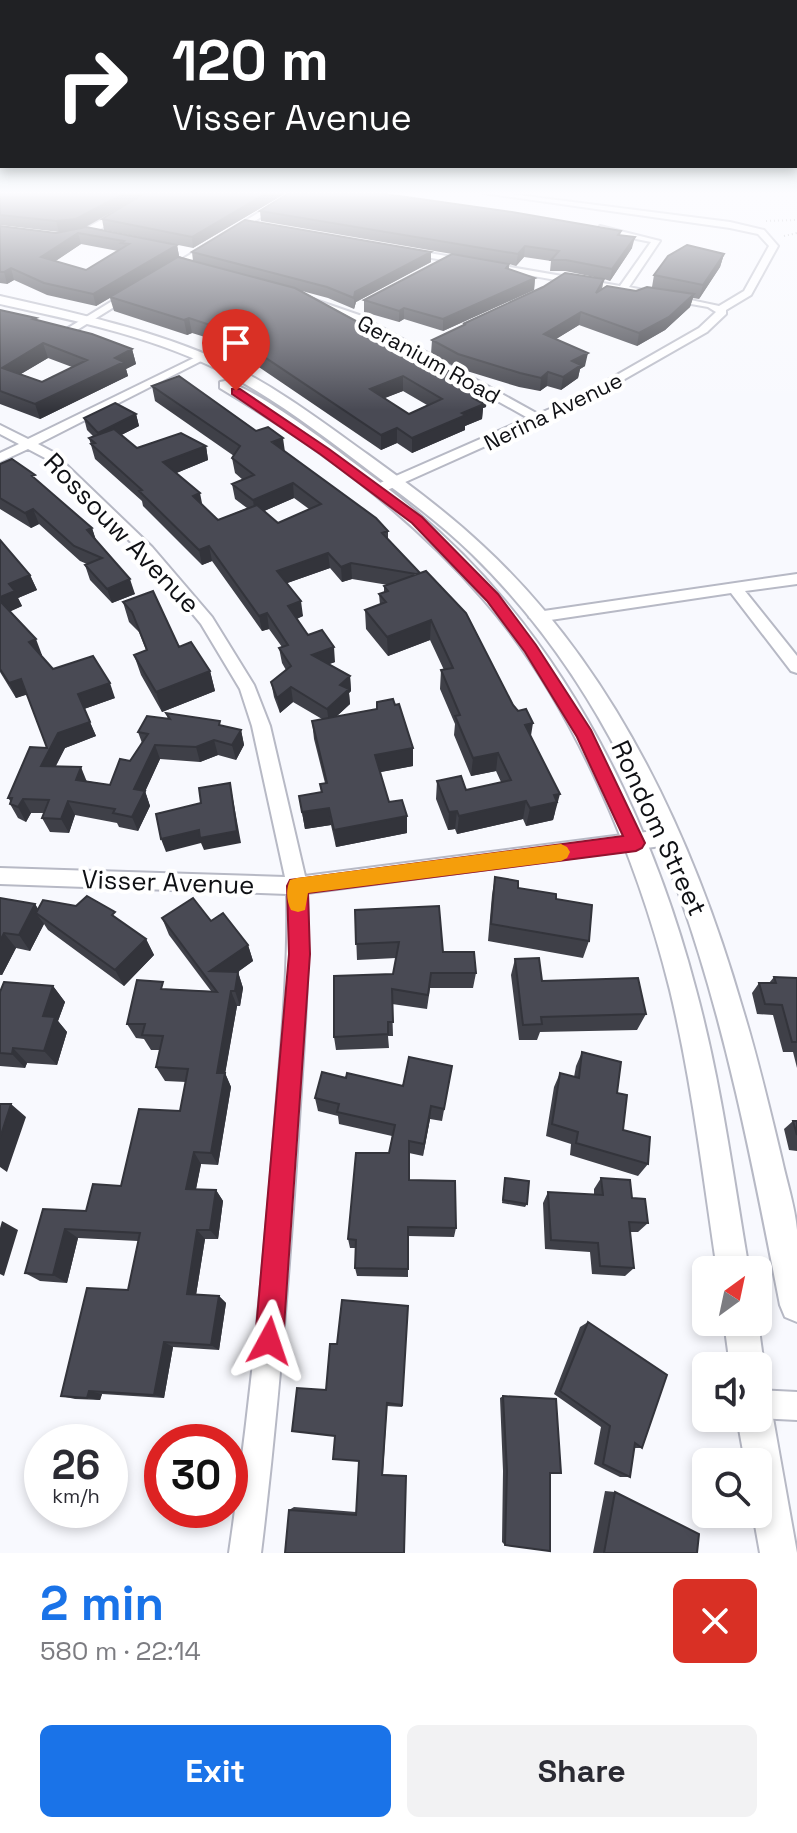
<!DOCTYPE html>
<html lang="en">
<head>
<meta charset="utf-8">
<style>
	:root { --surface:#fff; --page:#f2f2f3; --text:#2b2b33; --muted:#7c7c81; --accent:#1a73e8 }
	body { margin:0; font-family:"Space Grotesk",sans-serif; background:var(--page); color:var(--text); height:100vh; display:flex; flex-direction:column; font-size:30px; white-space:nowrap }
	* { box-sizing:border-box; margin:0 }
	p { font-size:26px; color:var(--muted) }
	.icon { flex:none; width:44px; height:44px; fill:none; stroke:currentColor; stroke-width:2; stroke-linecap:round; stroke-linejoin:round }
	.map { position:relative; height:1553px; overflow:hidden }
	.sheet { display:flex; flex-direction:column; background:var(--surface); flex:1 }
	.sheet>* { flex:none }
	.hud { position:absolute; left:0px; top:0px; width:798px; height:168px; box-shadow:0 4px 12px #0003; background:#202124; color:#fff; overflow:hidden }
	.needle { width:52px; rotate:33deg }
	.fabs { position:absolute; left:692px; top:1256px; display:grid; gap:16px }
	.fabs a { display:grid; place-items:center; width:80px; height:80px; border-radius:12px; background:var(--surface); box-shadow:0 4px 12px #0003; font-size:40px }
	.speed { position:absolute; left:24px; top:1424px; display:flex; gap:16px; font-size:40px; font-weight:700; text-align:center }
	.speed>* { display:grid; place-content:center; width:104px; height:104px; border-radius:50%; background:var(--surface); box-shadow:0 4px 12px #0003; line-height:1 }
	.speed small { font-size:20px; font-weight:400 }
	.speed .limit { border:12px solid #d22; background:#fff; color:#111 }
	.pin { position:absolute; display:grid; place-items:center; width:68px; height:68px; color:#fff; margin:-82px -34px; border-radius:50% 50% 50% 0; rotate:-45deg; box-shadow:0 0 8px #0007 }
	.pin .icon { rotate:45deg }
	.me { position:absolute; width:88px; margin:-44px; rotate:5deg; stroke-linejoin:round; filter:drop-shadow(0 0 6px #0008) }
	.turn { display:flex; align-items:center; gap:28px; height:168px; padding:0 40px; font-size:36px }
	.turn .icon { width:104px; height:104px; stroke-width:2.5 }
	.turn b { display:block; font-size:56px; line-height:68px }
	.round { display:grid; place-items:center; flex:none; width:84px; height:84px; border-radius:12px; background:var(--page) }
	.head { display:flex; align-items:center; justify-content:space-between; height:136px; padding:0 40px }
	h1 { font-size:48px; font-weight:800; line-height:60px; color:var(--accent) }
	.action { display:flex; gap:16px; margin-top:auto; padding:16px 40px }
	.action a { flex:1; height:92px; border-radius:12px; background:var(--accent); color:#fff; font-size:32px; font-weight:800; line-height:92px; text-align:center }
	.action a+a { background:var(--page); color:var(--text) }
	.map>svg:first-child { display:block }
</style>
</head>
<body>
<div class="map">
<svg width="797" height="1553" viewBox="0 0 797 1553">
	<rect width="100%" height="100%" fill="#f8f9fe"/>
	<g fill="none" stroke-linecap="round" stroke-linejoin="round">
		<g stroke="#b7b9c5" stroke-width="4">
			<path id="minor" d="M151 193H160L92 234 74 240 70 237Z
				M291 193H300L171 273 163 271Z
				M483 193H502L730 222 764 230 778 246 751 295 726 310V314L707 332 588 400 383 492H373V486L528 418 351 319 298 298V294L359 315 538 414 580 396 699 328 716 312 708 307 409 254 406 249 620 286 651 242 597 231 600 226 660 241 629 287 719 306 744 291 769 246 758 234 730 228Z
				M132 289 137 292 135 294 77 330 68 328Z
				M198 356 207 358 38 444 53 452 152 547 212 617 254 685 270 726 305 876 669 829 676 831 679 837 676 843 669 845 307 893C310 974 303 1055 298 1136 289 1275 278 1414 261 1553H229C249 1415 263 1276 274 1136 280 1056 289 975 287 894L0 884V868L285 877 252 726 240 689 201 624 142 553 45 458 28 449 0 462V453L19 444 0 434V425L28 439Z
				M797 574V584L745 591 797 656V673L791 671 731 593 537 622 529 617 537 612Z
				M758 1390 797 1392V1420L757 1418Z"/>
		</g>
		<g stroke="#b7b9c5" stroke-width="4">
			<path id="tertiary" d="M0 296C76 313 153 330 224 362 275 386 321 421 367 454 407 483 447 512 483 546 615 668 694 840 743 1010 758 1059 770 1110 782 1160 787 1183 795 1207 797 1230 797 1260 797 1291 797 1322L785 1317 780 1305C728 1039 675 752 472 554 441 524 406 498 371 472 326 438 279 402 229 375 158 338 78 321 0 304Z
				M225 381C262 392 330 445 362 469 414 507 464 551 505 601 597 711 660 852 696 990 721 1082 733 1176 749 1270H717C703 1176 692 1082 670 990 638 860 572 700 483 599 409 513 317 446 220 388V382Z
				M724 1322H758L764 1366 759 1378 758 1366H730Z
				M758 1401 768 1405 773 1418 797 1553H760L753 1514H758V1462H745L737 1418H758Z"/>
		</g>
		<path stroke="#a8a9ae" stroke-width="2" stroke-dasharray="1 3" stroke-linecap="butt" d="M766 221 797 220
			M784 236 797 233"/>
		<use href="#minor" fill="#fff" fill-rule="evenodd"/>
		<use href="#tertiary" fill="#fff" fill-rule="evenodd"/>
	</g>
	<path fill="#3f4048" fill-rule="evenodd" d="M2 193H286L193 248 104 230 102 219 130 202 84 228 177 245 179 256 193 261 192 252H431V262L356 302 354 309 328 298 302 291 487 392 486 407 483 408 482 419 465 426V430L412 453 397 443 381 450 253 363 252 355 227 339 221 342 192 333 187 335 114 311 110 298 96 306 47 295 14 280 7 284 0 283V226L56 233 59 232 0 225V194ZM81 244 118 251 86 270 55 261ZM403 391 427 405 409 414 384 398Z
		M260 211 621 231 620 235 632 248 610 281 604 279 602 289 636 291 652 287 654 275 724 254 720 267 699 299 693 298 690 307 665 330 637 346 579 325 556 339 585 366 580 369 578 378 561 390 547 386 540 391 519 387 457 368 431 354 432 340 463 326V324L599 278 565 271H550L551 261 524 257 516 266 509 264V269L535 278 534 290 443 331 404 319 399 322 364 312V300L452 254 261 221Z
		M0 310 36 318 37 320 132 349 136 364 126 369 128 376 40 419 0 404ZM48 358 72 367 42 382 21 374Z
		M152 386 285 452 388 531V539L513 705 531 736 555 812 553 820 526 826 523 819 457 834 455 829 448 830 436 799 437 781 466 790 501 782 496 771 471 776 454 735 455 724 440 689 441 670H444L430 640 388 656 366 629 365 610 380 605 379 594 384 593V586L388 585 352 579 342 582 330 568 287 583 303 616 297 619 308 635 335 662 329 664 350 676 351 691 349 693 350 704 336 717 413 766 380 772 389 802 407 833 336 847 331 825 305 829 299 796 321 792 320 784 325 783 314 739 312 721 322 719 293 702 280 713 274 697 271 682 286 670 282 663 279 648 282 647 269 629 262 631 212 561 202 565 143 506 142 501 95 459 89 438 93 436 87 430 84 418 136 414 139 426 121 435 137 448 206 446 208 460 176 473 203 506 218 520 247 508 235 499 232 484 243 480 235 473 232 458 234 456 155 401ZM294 498 309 509 278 523 264 511Z
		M0 464 37 481 92 528 96 541 135 594 112 603 90 580 85 565 87 564 80 561 39 524 31 528 0 509Z
		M0 540 30 575 37 590 18 598 22 606 10 611 42 655H40L53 669 115 698 84 709 96 736 65 748 56 766 87 781 110 785 130 761 142 743 138 732 168 719 166 713 241 730 244 745 236 760 218 755 200 762 160 759 145 791 150 806 138 831 119 827 117 823 75 815 69 833 50 832 42 818 44 813H31L26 822 18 818 10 804 11 802 8 798 47 748 27 694 16 698 0 672Z
		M123 602 210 671 215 691 162 712 141 675 134 655 146 650 139 632 129 622Z
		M495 877 518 888 556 899 589 941 583 958 488 941 492 895Z
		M0 898 35 904 38 909 119 920 146 939 154 955 124 986 48 930 44 924 30 951 16 948 2 975H0Z
		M355 910 443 952 476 973 473 988H430L427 1009 392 1004 393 1036H388L389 1048 336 1050 334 1037 393 974 396 958 357 960Z
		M162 918 211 921 248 945 253 961 238 972 243 988 240 1006H237L225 1073 231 1087 218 1165 201 1164 196 1189 216 1190 223 1201 218 1239H205L196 1295 219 1296 226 1303 219 1350 173 1347 164 1398 102 1394 100 1400 75 1399 61 1396 128 1290 138 1241 78 1238 67 1283 40 1281 25 1273 43 1209 86 1211 121 1186 180 1111 186 1082 165 1081 156 1067 160 1050H151L144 1039 136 1038 127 1024 166 989 211 991 169 935Z
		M515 959 542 981 646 1014 637 1030 540 1032 537 1040H519L511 975Z
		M774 977 797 978V1068L793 1052H783L773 1015 757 1014 752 993 759 983H769Z
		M53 986 65 1002 58 1021 67 1032 57 1065 27 1063 25 1068 0 1066V992Z
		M582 1052 617 1093 623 1130 648 1164 638 1176 570 1155 571 1144 546 1136 554 1087 560 1073 574 1077 576 1066Z
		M452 1066 442 1121 430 1119 423 1156 409 1153V1180L456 1228 454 1237 408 1236V1277L357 1276 355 1268 356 1248H350L348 1239 389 1153 392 1136 339 1124 338 1116 318 1111 315 1098 403 1086Z
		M793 1121H797V1151L789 1150 784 1129Z
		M505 1178 527 1204 525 1207 502 1203Z
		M601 1178 632 1198 648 1223 638 1232H630L634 1268 625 1276 592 1274 590 1252 545 1249 543 1203 548 1192 594 1195V1189Z
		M408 1306 402 1407 387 1406 383 1474 406 1476 404 1553 289 1510 294 1507 356 1512 359 1461 335 1436 292 1431 326 1390 337 1344Z
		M588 1322 642 1448H634L630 1477H620L594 1464 601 1427 554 1394 580 1327Z
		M503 1396 550 1473 505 1545 502 1542 503 1471 500 1398Z
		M605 1491 615 1492 697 1553H593Z"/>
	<path fill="#33343b" d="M125 193H146L79 230 59 232 56 221Z
		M267 193H286L193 248 192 237Z
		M78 233 81 244 44 269 41 257Z
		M635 237 632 248 610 281 612 269Z
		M177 245 179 256 96 306 93 294Z
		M525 246 524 257 516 266 518 254Z
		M431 252V262L356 302 354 309V298L355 292Z
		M724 254 720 267 699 299 703 285Z
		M11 268 14 280 7 284 4 272Z
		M535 278 534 290 443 331V319Z
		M694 294 690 307 665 330 637 346 639 333Z
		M404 308V319L399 322V311Z
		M581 312 579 325 543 347 544 334Z
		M189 318 192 333 187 335 184 320Z
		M225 325 227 339 221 342 219 328Z
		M43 343 48 358 7 382 2 368Z
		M132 349 136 364 126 369 128 376 40 419 35 404Z
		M588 353 585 366 580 369 578 378 561 390 563 377 572 361Z
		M548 372 547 386 540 391 541 378Z
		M403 376V391L370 404V389Z
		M487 392 486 407 483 408 482 419 465 426V430L412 453V438L462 413 473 398Z
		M136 414 139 426 102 445 98 433Z
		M397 428V443L381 450V435Z
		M283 438 285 452 272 442Z
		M206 446 208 460 167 477 163 462Z
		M293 483 294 498 255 515 253 500Z
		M200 493 203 508 193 496Z
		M33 509 39 524 31 528 25 513Z
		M92 528 97 543 87 530Z
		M209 546 212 561 202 565 199 550Z
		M328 553 330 568 279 586 277 571Z
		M351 563 352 579 342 582 341 567Z
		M30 575 37 590 18 598 22 606 5 614 0 603V597L9 584Z
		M130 579 135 594 112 603 107 589Z
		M301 601 303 616 290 621 288 606Z
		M267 613 269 629 262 631 259 616Z
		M431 620 430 640 388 656 387 637Z
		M36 639 42 655 36 657 29 642Z
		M334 647 335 662 314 670 312 655Z
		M210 671 215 691 162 712 156 692Z
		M350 676 351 691 349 693 350 704 329 723 327 709 340 685Z
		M21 679 29 694 16 698 9 683Z
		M110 683 115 698 84 709 78 694Z
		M291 687 293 702 280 713 277 698Z
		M90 722 96 736 65 748 48 780 41 766 58 733Z
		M533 723 530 742 525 725Z
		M241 730 244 745 236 760 232 745Z
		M214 740 218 755 200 762 196 747Z
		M155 745 160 759 145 792V791L150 806 138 831 132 817 134 789Z
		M413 748V766L376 773 375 755Z
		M498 753 496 771 471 776 473 758Z
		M81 767 87 782 76 780Z
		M230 783 241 843 204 850 201 843 166 852 161 839Z
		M560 794 553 820 526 826 530 808 554 795Z
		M23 799 31 813 26 822 18 807Z
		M68 801 75 815 69 833 61 819Z
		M526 801 523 819 457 834 459 816Z
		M329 808 331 825 305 829 302 812Z
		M457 811 455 829 448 830 449 812Z
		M407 816V833L336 847 334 830Z
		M35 904 44 919 36 913 44 924 30 951 19 935Z
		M4 933 16 948 2 975 0 973V941Z
		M146 939 154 955 124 986 115 970Z
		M248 945 253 961 216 987 210 971Z
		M238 972 243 988 240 1006 235 991Z
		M53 986 65 1002 58 1021 67 1032 57 1065 44 1051 43 1016Z
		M231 991 237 1006 223 1086 217 1073Z
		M13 1048 27 1063 25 1068 12 1054Z
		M225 1073 231 1087 218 1165 211 1153Z
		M11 1104 26 1117 7 1172 0 1167V1138Z
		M431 1106 430 1119 423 1156 424 1144Z
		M194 1152 201 1164 194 1199 186 1189Z
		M216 1190 223 1201 218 1239 210 1230Z
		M2 1221 18 1230 4 1276 0 1274V1228Z
		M65 1229 78 1238 67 1283 53 1275Z
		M197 1230 205 1239 195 1301 187 1294Z
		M219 1296 226 1303 219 1350 211 1345Z
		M164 1342 173 1347 164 1398 154 1395Z
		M89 1391 102 1394 100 1400 87 1398Z"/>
	<path fill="#494a54" stroke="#33343b" stroke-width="2" fill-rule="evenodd" d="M2 193H125L76 219 56 221 0 215V194Z
		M145 193H267L192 237 102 219Z
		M289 193H378L512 212 621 231 618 235 635 237 612 269 566 260H551L559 251 525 246 518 254 260 211Z
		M245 220 431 252 355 292 354 298 327 287 192 252Z
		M0 226 56 233 86 227 177 245 93 294 44 283 11 268 4 272H0ZM78 233 124 241 121 243 129 244 86 270 41 257Z
		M687 245 724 254 703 285 654 275 668 256Z
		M452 254 509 264 506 268 535 278 443 319 404 308 399 311 364 300Z
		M178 257 295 288 487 392 473 398 484 404 462 413 466 415 412 438 397 428 381 435 251 348 258 346 225 325 219 328 189 318 184 320 110 297ZM403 376 442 399 409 414 370 389Z
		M565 273 604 279 596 293 607 286 636 291 647 287 694 294 669 317 639 333 581 312 544 334 588 353 572 361 581 365 563 377 548 372 541 378 520 373 458 354 432 340 466 324H463L543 287Z
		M0 310 36 318 33 319 92 334 132 349 115 358 124 362 35 404 0 391ZM43 343 87 360 42 382 2 368Z
		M179 376 256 431 268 427 283 438 272 442 376 518 388 531 382 533 420 573 416 574 351 563 341 567 328 553 277 571 301 601 288 606 308 635 322 630 334 647 312 655 350 676 340 685 349 689 327 709 291 687 277 698 271 682 291 666 279 648 288 645 267 613 259 616 209 546 199 550 139 491 142 490 91 444 95 443 89 438 114 429 137 448 181 433 206 446 163 462 200 493 193 496 218 520 257 505 278 523 321 504 293 483 253 500 232 484 254 475 232 458 240 446 152 386Z
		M115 403 136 414 98 433 84 418Z
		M12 459 35 475 32 476 92 528 87 530 130 579 107 589 85 565 102 558 74 546 33 509 25 513 0 498V464Z
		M0 540 30 575 9 584 15 591 0 597Z
		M426 571 466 613 513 705 518 711 526 709 533 723 525 725 560 794 554 795 557 802 530 808 526 801 459 816 457 811 449 812 437 781 461 776 466 790 511 780 498 753 473 758 455 716 460 715 441 670 453 668 431 620 387 637 365 610 386 602 379 594 388 591 384 586Z
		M153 591 179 647 191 642 210 671 156 692 134 655 147 650 132 612 123 602Z
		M0 601 36 639 29 642 53 669 93 656 110 683 78 694 90 722 58 733 41 766 81 767 76 780 110 785 120 759 130 761 148 734 138 732 147 716 170 719 166 713 220 721 219 725 241 730 232 745 214 740 196 747 155 745 134 789 145 791 132 817 113 813 115 809 68 801 61 819 42 818 49 800 23 799 18 807 10 804 12 798H8L30 747 47 748 21 679 9 683 0 669Z
		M393 699 395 705 399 704 413 748 375 755 389 802 402 800 407 816 334 830 329 808 302 812 299 796 322 792 320 784 327 783 312 721 377 709V702Z
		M230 783 237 831 200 838 199 830 161 839 156 814 201 803 199 788Z
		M495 877 518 881V888L556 894V899L592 905 589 941 491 924Z
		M87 896 115 912 112 915 146 939 115 970 36 913 43 900 76 906Z
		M0 898 35 904 19 935 4 933 0 941Z
		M193 898 211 921 223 913 248 945 210 971 238 972 235 991H231L217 1073H225L211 1153 194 1152 186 1189 216 1190 210 1230H197L187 1294 219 1296 211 1345 164 1342 154 1395 89 1391 87 1398 61 1396 87 1288 128 1290 140 1233 65 1229 53 1275 25 1273 43 1209 86 1211 93 1184 121 1186 139 1109 180 1111 188 1069 156 1067 163 1036 142 1035 145 1024H127L137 980 163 982 161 989 217 992 162 918Z
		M439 906 443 952H474L476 973H431L428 995 392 989 393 1022H388V1034L334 1037V976L393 974 399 942 356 944 355 910Z
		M539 958 542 981 638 978 646 1014 541 1017 542 1024 523 1025 515 959Z
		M774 977 797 978V1042H792L782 1005 765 1004 759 983H776Z
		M4 982 53 986 43 1016 55 1017 44 1051 13 1048 12 1054 0 1053V992Z
		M582 1052 621 1062 617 1093 627 1095 623 1130 650 1137 648 1164 576 1143 578 1132 552 1124 560 1073 579 1078Z
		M409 1057 452 1066 444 1109 431 1106 424 1144 409 1141V1180L455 1181 456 1228 408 1227V1269L355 1268 356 1240 348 1239 356 1153H389L395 1125 337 1112 339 1104 315 1098 322 1072 346 1078 347 1073 403 1086Z
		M0 1104H11L0 1138Z
		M793 1121H797V1135Z
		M505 1178 529 1181 527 1204 503 1200Z
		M601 1178 630 1180 632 1198 645 1199 648 1223 629 1222 634 1268 600 1266 598 1243 551 1240 548 1192 603 1195Z
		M342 1300 408 1306 402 1405 387 1403 382 1475 406 1476 404 1553H285L289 1510 356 1515 359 1461 333 1459 335 1436 292 1431 297 1388 326 1390 330 1344H337Z
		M588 1322 667 1375 642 1448 635 1443 630 1477 603 1464 610 1426 560 1391Z
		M503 1396 556 1399 561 1473H550V1551L505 1545 507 1471Z
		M615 1492 699 1534 697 1553H604Z"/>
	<linearGradient id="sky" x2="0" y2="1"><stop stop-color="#97b8b9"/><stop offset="0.47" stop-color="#fcfcff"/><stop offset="1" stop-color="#fcfcff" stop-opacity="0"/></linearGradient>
	<rect width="797" height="410" fill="url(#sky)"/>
	<path fill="#e11d48" stroke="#92132f" stroke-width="2" d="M232 389H240L329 449 422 517 498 594 536 645 591 730 645 843 642 848 636 851 308 893 310 954 283 1341 279 1351 269 1355 259 1351 255 1341 289 954 287 886 290 880 623 836 577 737 525 652 487 601 412 523 320 454 232 394Z"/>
	<path fill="#f59e0b" d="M561 844 567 847 570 852 567 858 561 861 308 893 305 910 298 912 291 910C286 900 286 889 290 880L297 878Z"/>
	<g text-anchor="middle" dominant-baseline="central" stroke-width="8" stroke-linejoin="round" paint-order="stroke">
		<g font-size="22" fill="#0f1014" stroke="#fff">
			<text transform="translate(429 359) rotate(29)">Geranium Road</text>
			<text transform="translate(553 411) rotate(-26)">Nerina Avenue</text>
		</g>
		<g font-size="26" fill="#0f1014" stroke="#fff">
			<text transform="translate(122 533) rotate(46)">Rossouw Avenue</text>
			<text transform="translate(659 828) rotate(65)">Rondom Street</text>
			<text transform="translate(168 882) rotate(2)">Visser Avenue</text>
		</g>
	</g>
</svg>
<div class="fabs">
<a><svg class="needle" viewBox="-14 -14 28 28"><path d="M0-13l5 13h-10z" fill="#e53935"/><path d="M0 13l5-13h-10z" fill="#7c7c81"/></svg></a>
<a><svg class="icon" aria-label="sound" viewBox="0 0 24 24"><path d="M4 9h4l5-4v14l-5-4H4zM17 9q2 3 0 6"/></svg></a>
<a><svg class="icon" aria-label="search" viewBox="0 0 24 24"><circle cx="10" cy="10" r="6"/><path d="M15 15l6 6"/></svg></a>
</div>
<div class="speed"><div>26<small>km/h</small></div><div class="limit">30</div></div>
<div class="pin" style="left:236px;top:391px;background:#d93025"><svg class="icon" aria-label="arrive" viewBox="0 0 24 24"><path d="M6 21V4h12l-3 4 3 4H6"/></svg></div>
<svg class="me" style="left:269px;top:1341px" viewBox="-20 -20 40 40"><path d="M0-17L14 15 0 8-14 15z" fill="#e11d48" stroke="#fff" stroke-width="4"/></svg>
<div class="hud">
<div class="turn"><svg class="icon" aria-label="right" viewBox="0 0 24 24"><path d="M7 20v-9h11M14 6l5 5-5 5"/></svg><div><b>120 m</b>Visser Avenue</div></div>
</div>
</div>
<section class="sheet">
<div class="head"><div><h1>2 min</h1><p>580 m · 22:14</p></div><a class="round" style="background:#d93025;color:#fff"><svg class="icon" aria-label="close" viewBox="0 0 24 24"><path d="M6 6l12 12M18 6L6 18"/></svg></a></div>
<div class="action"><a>Exit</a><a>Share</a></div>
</section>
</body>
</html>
